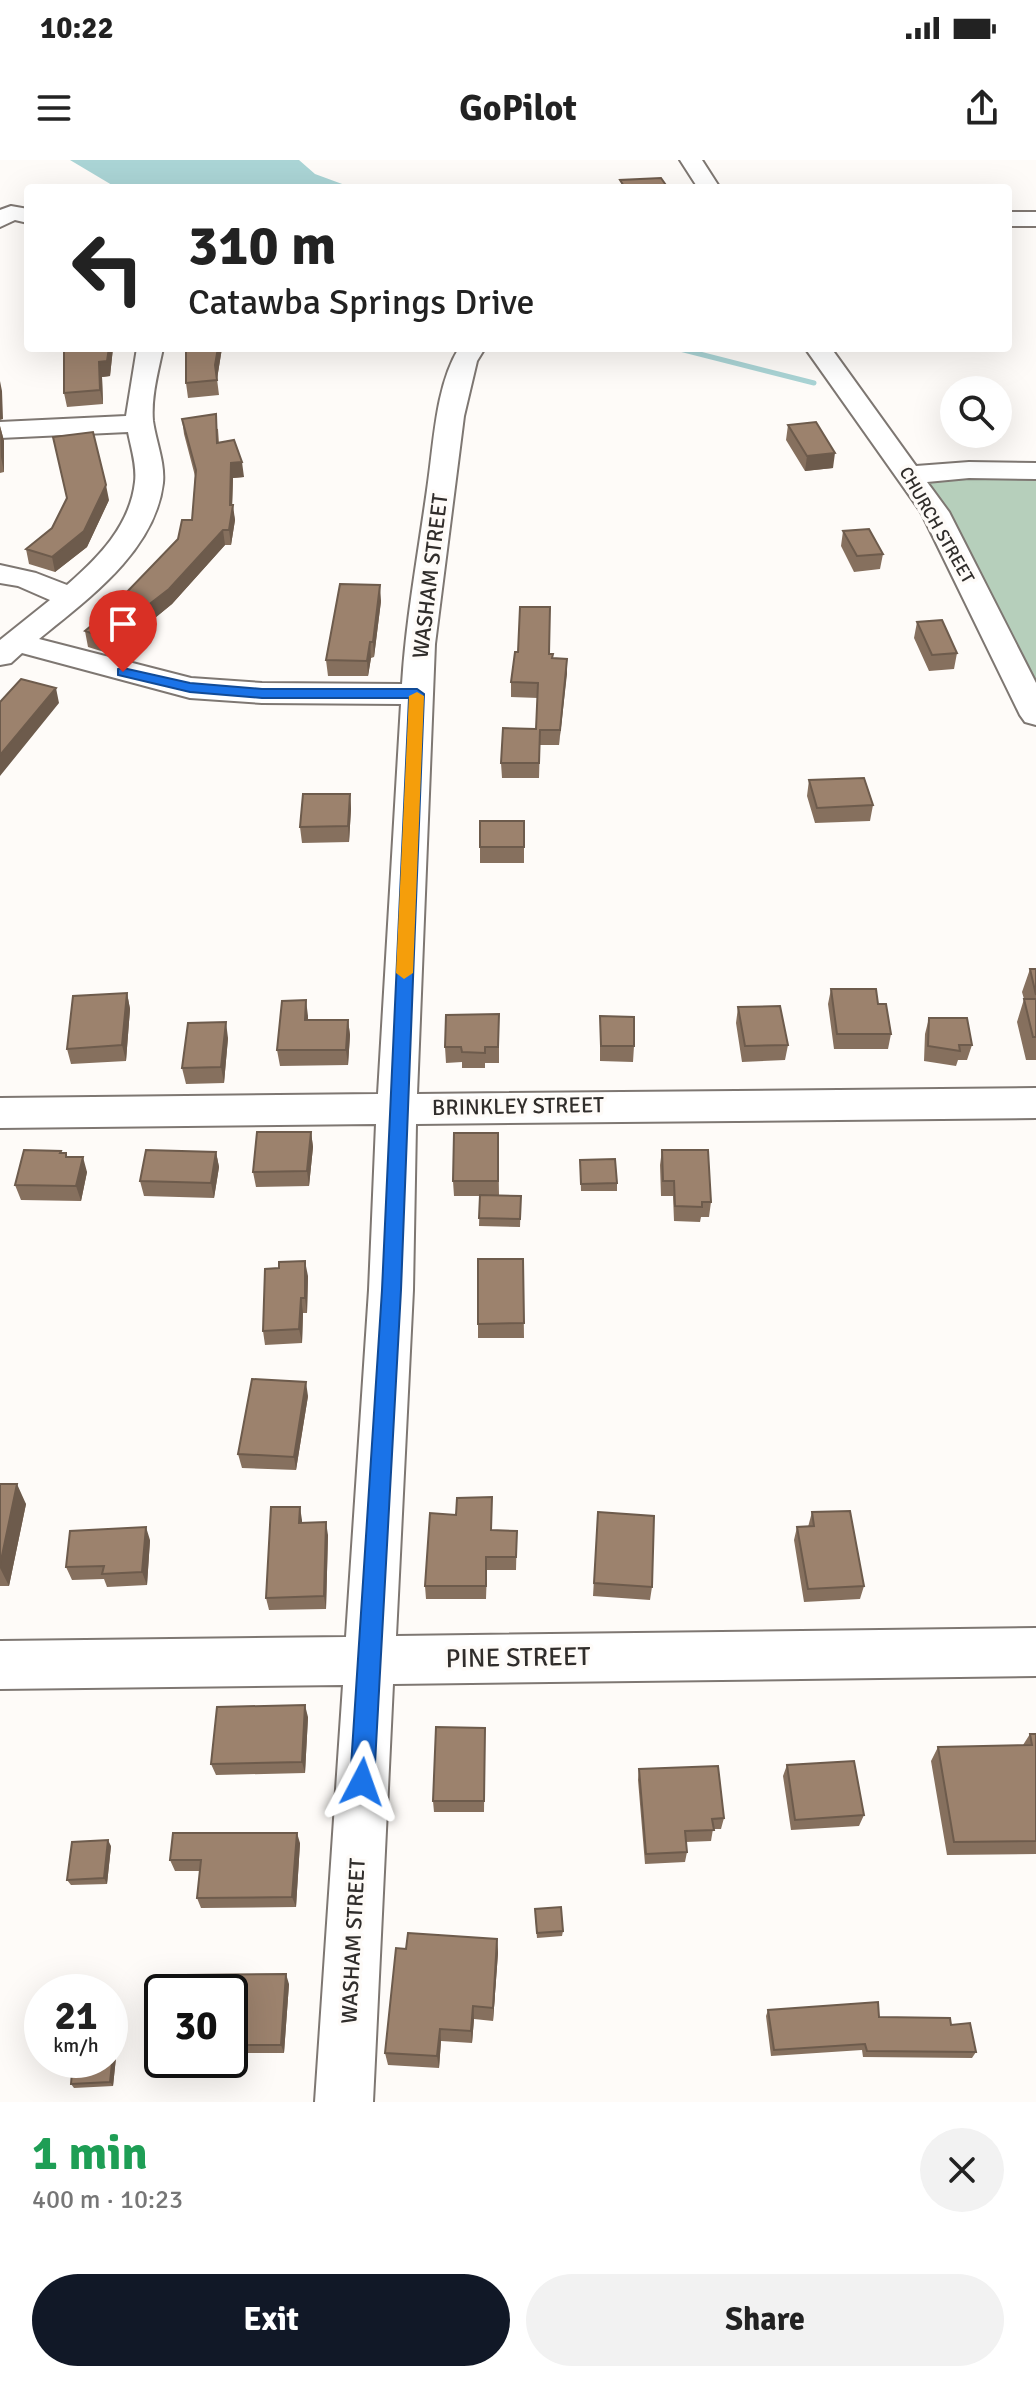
<!DOCTYPE html>
<html lang="en">
<head>
<meta charset="utf-8">
<style>
	:root { --surface:#fff; --page:#f2f2f2; --text:#222; --muted:#767676; --accent:#111827 }
	body { margin:0; font-family:Signika,sans-serif; background:var(--page); color:var(--text); height:100vh; display:flex; flex-direction:column; font-size:30px; white-space:nowrap }
	* { box-sizing:border-box; margin:0 }
	p { font-size:26px; color:var(--muted) }
	.icon { flex:none; width:44px; height:44px; fill:none; stroke:currentColor; stroke-width:2; stroke-linecap:round; stroke-linejoin:round }
	.map { position:relative; height:1942px; overflow:hidden }
	.sheet { display:flex; flex-direction:column; background:var(--surface); flex:1 }
	.sheet>* { flex:none }
	.top-card { position:absolute; left:24px; top:24px; width:988px; height:168px; border-radius:8px; box-shadow:0 8px 32px #0002; background:#fff; color:var(--text); overflow:hidden }
	.controls { position:absolute; left:940px; top:216px; display:grid; gap:16px }
	.controls a { display:grid; place-items:center; width:72px; height:72px; border-radius:50%; background:var(--surface); box-shadow:0 8px 32px #0002; font-size:40px }
	.speed { position:absolute; left:24px; top:1814px; display:flex; gap:16px; font-size:40px; font-weight:700; text-align:center }
	.speed>* { display:grid; place-content:center; width:104px; height:104px; border-radius:50%; background:var(--surface); box-shadow:0 8px 32px #0002; line-height:1 }
	.speed small { font-size:20px; font-weight:400 }
	.speed .limit { border:4px solid #111; border-radius:12px; background:#fff; color:#111 }
	.pin { position:absolute; display:grid; place-items:center; width:68px; height:68px; color:#fff; margin:-82px -34px; border-radius:50% 50% 50% 0; rotate:-45deg; box-shadow:0 0 8px #0007 }
	.pin .icon { rotate:45deg }
	.me { position:absolute; width:88px; margin:-44px; rotate:4deg; stroke-linejoin:round; filter:drop-shadow(0 0 6px #0008) }
	.turn { display:flex; align-items:center; gap:28px; height:168px; padding:0 32px; font-size:36px }
	.turn .icon { width:104px; height:104px; stroke-width:2.5 }
	.turn b { display:block; font-size:56px; line-height:68px }
	.round { display:grid; place-items:center; flex:none; width:84px; height:84px; border-radius:42px; background:var(--page) }
	.headline { display:flex; align-items:center; justify-content:space-between; height:136px; padding:0 32px }
	h1 { font-size:48px; font-weight:800; line-height:60px; color:#1e9e55 }
	.button { display:flex; gap:16px; margin-top:auto; padding:16px 32px }
	.button a { flex:1; height:92px; border-radius:48px; background:var(--accent); color:#fff; font-size:32px; font-weight:800; line-height:92px; text-align:center }
	.button a+a { background:var(--page); color:var(--text) }
	.status { display:flex; justify-content:space-between; align-items:center; height:56px; padding:0 40px; background:var(--surface); direction:ltr }
	.status svg { height:22px; fill:currentColor }
	header { display:flex; justify-content:space-between; align-items:center; height:104px; padding:0 32px; background:var(--surface); font-size:36px; font-weight:800 }
	.map>svg:first-child { display:block }
</style>
</head>
<body>
<div class="status"><b>10:22</b><svg viewBox="0 0 49 12"><path d="M0 12V9h3v3zM5 12V6h3v6zM10 12V3h3v9zM15 12V0h3v12zM26 1h20v11H26zM47 4h2v5h-2z"/></svg></div>
<header><svg class="icon" aria-label="menu" viewBox="0 0 24 24"><path d="M4 6h16M4 12h16M4 18h16"/></svg>GoPilot<svg class="icon" aria-label="share" viewBox="0 0 24 24"><path d="M12 15V3M7 8l5-5 5 5M5 13v7h14v-7"/></svg></header>
<div class="map">
<svg width="1036" height="1942" viewBox="0 0 1036 1942">
	<rect width="100%" height="100%" fill="#fefbf8"/>
	<path fill="#b6cfbb" d="M1036 311V548L911 315Z"/>
	<path fill="#aad4d5" d="M70 0H299L315 14 353 28H117Z"/>
	<g fill="none" stroke-linecap="round" stroke-linejoin="round">
		<path stroke="#aad4d5" stroke-width="5" d="M676 188 814 223"/>
		<g stroke="#7e7772" stroke-width="4">
			<path id="minor" d="M680 0H702L720 28H698Z
				M11 46 28 49V63L15 60 0 67V50Z
				M1008 52H1036V66H1008Z
				M137 188H163C158 212 151 237 153 261 156 282 165 302 163 323 155 391 88 439 39 479L191 518 262 523 402 524C406 459 418 395 427 330 434 285 435 227 459 188H485L477 201 464 256 435 484 417 934 1036 928V958L416 964 413 1130 396 1476 1036 1468V1516L393 1524 373 1942H315L343 1525 0 1529V1481L346 1477 369 1130 376 964 0 968V938L378 934 401 544 262 543 190 538 22 493 11 503 0 505V480L50 440 18 426 0 423V405L36 413 67 425C98 398 130 366 135 322 137 305 131 288 128 272L0 278V262L126 256Z
				M805 188H831L916 306 969 302 1036 303V319L969 318 927 322 949 352 1036 523V565L1025 562 1020 555 921 352Z"/>
		</g>
		<use href="#minor" fill="#fff" fill-rule="evenodd"/>
	</g>
	<path fill="#86705e" d="M64 188H113L110 216 102 217 103 244 67 247 64 233Z
		M186 188H222L217 219 219 235 188 238 186 223Z
		M182 259 218 269 219 283 244 317 233 318 232 345 235 360 231 385H225L172 444 150 462 144 460 145 468 114 495 88 487 85 471 124 446 122 437 178 379 192 360 195 316 184 274Z
		M788 265 833 308 805 311 786 280Z
		M0 266 4 281V312L0 313Z
		M109 340 87 387 55 412 29 404 26 389Z
		M843 371 883 394 880 409 854 412 841 386Z
		M381 441 374 497 371 498 368 516H328L326 500Z
		M917 462 957 493 954 509 929 511 914 478Z
		M549 494 553 499H567L559 585H540L539 618H502L501 603 536 569 538 538 511 537V522Z
		M809 620 873 645 870 661 815 663 807 636Z
		M350 634 351 649 349 682 302 683 300 667Z
		M480 661H524V703H480Z
		M1030 809H1036V900H1026L1017 862 1024 839 1022 832Z
		M831 829 878 844 891 874 888 889H834L828 844Z
		M127 833 130 849 126 901 71 904 67 889Z
		M738 847 788 885 785 900 742 902 736 863Z
		M499 854V903H485V908H462V902L446 903 445 887Z
		M308 856V860H348L350 875 348 905 280 906 277 890Z
		M600 856 634 886 633 902 600 901Z
		M929 858 972 885 967 900H958L956 906 924 901 925 874Z
		M228 878 224 923 186 924 182 908Z
		M311 972 313 987 309 1026 256 1027 253 1012Z
		M498 973 499 1035 521 1036 520 1067 479 1066 480 1036H454L453 1021Z
		M662 990 711 1042 709 1057H701L700 1062 674 1061 673 1036H661L660 1005Z
		M61 991 62 993 87 1012 81 1041 21 1040 15 1025Z
		M216 992 219 1007 214 1038 144 1036 140 1021Z
		M580 1000 617 1023V1031H581Z
		M523 1099 524 1178H478V1164Z
		M308 1116 307 1153H303L302 1183 265 1185 263 1171Z
		M308 1236 296 1310 242 1308 238 1294Z
		M0 1324 26 1344 9 1426H0Z
		M492 1337V1371H517L516 1410H487L486 1439H426L425 1426 456 1355Z
		M598 1352 652 1427 650 1440 593 1436Z
		M812 1352 864 1426 860 1439 804 1442 794 1380 797 1367H808Z
		M302 1360V1363L328 1375 326 1449 269 1450 266 1438Z
		M150 1380 147 1425 107 1427 104 1419 72 1420 66 1407Z
		M308 1557 305 1613 216 1615 211 1604Z
		M485 1568 484 1652H434L433 1641Z
		M1030 1574H1036V1694L947 1695 931 1601 938 1587 1023 1585Z
		M787 1605 864 1655 859 1666 791 1670 783 1616Z
		M639 1609 724 1658 721 1669H713L711 1681 686 1682 687 1692 685 1702 645 1704 638 1620Z
		M300 1683 296 1747 201 1748 197 1738 200 1711H175L170 1700Z
		M111 1686 107 1724 71 1725 67 1720Z
		M535 1754 563 1771 562 1776 537 1778Z
		M497 1779 498 1793 493 1861 474 1859 472 1883 441 1881 439 1908 388 1905 385 1893 406 1789Z
		M289 1824 284 1893H230V1832Z
		M768 1850 879 1857 951 1865 976 1892 972 1898 863 1897 862 1890 771 1896 766 1856Z
		M117 1888 113 1926 74 1928 71 1924Z"/>
	<path fill="#6d5b4c" d="M109 188H113L110 216 102 217 103 244 100 230 99 202Z
		M218 188H222L217 219 215 205Z
		M0 221 2 231 3 259 0 260Z
		M0 266 4 281V312L1 297Z
		M835 293 833 308 805 311 807 296Z
		M242 302 244 317 233 318 232 351 233 345 235 360 231 385 229 370 231 303Z
		M106 325 109 340 87 387 55 412 52 397Z
		M223 370 225 385 172 444 150 462 147 446Z
		M380 425 381 441 374 497 373 482Z
		M142 452 145 468 114 495 111 480Z
		M370 482 371 498 368 516 367 501Z
		M567 499V514L559 585 560 570Z
		M56 528 59 543 0 616V595Z
		M350 634 351 649 349 682 348 666Z
		M127 833 130 849 126 901 122 885Z
		M306 840 308 856 307 875 305 860Z
		M348 860 350 875 348 905 346 890Z
		M226 862 228 878 224 923 221 907Z
		M311 972 313 987 309 1026 307 1011Z
		M216 992 219 1007 214 1038 211 1023Z
		M83 997 87 1012 81 1041 76 1026Z
		M305 1101 308 1116 307 1153 305 1138Z
		M301 1138 303 1153 302 1183 299 1169Z
		M306 1222 308 1236 296 1310 294 1297Z
		M17 1324 26 1344 9 1426 0 1408V1405Z
		M300 1347 302 1360V1376L299 1363Z
		M326 1362 328 1375 326 1449 324 1436Z
		M146 1367 150 1380 147 1425 142 1412Z
		M305 1545 308 1557 305 1613 302 1602Z
		M297 1673 300 1683 296 1747 292 1737Z
		M108 1680 111 1686 107 1724 104 1718Z
		M497 1779 498 1793 493 1861V1848Z
		M286 1814 289 1824 284 1893 281 1885Z
		M473 1846 474 1859 472 1883 471 1871Z
		M440 1869 441 1881 439 1908 437 1896Z
		M114 1884 117 1888 113 1926 110 1922Z"/>
	<path fill="#9c826d" stroke="#6d5b4c" stroke-width="2" d="M661 18 668 28H625L620 20Z
		M64 188H109L107 201 99 202 100 230 64 233Z
		M186 188H218L215 205 217 220 186 223Z
		M216 254 217 283 234 280 242 302 231 303 230 345H233L229 370H223L169 429 147 446 122 437 178 379 182 360H192L196 310 182 259Z
		M816 262 835 293 807 296 788 265Z
		M93 272 106 325 84 371 52 397 26 389 52 368 67 338 53 277Z
		M869 369 883 394 857 396 843 371Z
		M340 424 380 425 373 482H370L367 501 326 500Z
		M117 444 142 452 111 480 85 471Z
		M520 447H550L549 494H553L552 498 567 499 560 570H540L539 603H501L503 568 536 569 538 523 511 522 515 492H518Z
		M942 460 957 493 932 495 917 462Z
		M21 519 56 528 0 595V542Z
		M864 618 873 645 817 648 809 620Z
		M303 634H350L348 666 300 667Z
		M480 661H524V687H480Z
		M1030 809H1036V835Z
		M831 829H876L878 844H886L891 874H837Z
		M127 833 122 885 67 889 73 836Z
		M1024 839H1036V877H1033Z
		M306 840 305 860H348L346 890H277L282 841Z
		M780 846 788 885 745 886 738 847Z
		M499 854 498 887H485V893L462 892 461 887H445L446 855Z
		M600 856 634 857V886H601Z
		M929 858H967L972 885H959L960 891 928 886Z
		M226 862 221 907 182 908 188 863Z
		M257 972H311L307 1011 253 1012Z
		M454 973H498V1021H453Z
		M24 990 61 991 60 993H66V997H83L76 1026 15 1025Z
		M146 990 216 992 211 1023 140 1021Z
		M662 990H708L711 1042H702V1047L675 1046 674 1021H663Z
		M615 999 617 1023 581 1024 580 1000Z
		M480 1035 521 1036 520 1059 479 1058Z
		M478 1099H523L524 1163 478 1164Z
		M305 1101V1138H301L299 1169 263 1171 265 1109 279 1108V1102Z
		M252 1219 306 1222 294 1297 238 1294Z
		M0 1324H17L0 1405Z
		M492 1337 491 1370 517 1371 516 1397H486V1426H425L430 1353 456 1355 457 1338Z
		M271 1347H300L299 1363 326 1362 324 1436 266 1438Z
		M850 1351 864 1426 808 1429 797 1367 814 1366 812 1352Z
		M598 1352 654 1356 652 1427 594 1423Z
		M146 1367 142 1412 102 1414 104 1406 66 1407 70 1371Z
		M305 1545 302 1602 211 1604 217 1547Z
		M436 1567 485 1568 484 1641H433Z
		M1030 1574H1036V1681L954 1682 938 1587 1032 1585Z
		M854 1601 864 1655 795 1660 787 1605Z
		M718 1606 724 1658 712 1659 714 1670 685 1671 687 1692 646 1694 639 1609Z
		M173 1673H297L292 1737 197 1738 201 1700H170Z
		M108 1680 104 1718 67 1720 72 1682Z
		M561 1747 563 1771 537 1773 535 1749Z
		M408 1773 497 1779 493 1848 473 1846 471 1871 440 1869 437 1896 385 1893 396 1788 406 1789Z
		M286 1814 281 1885H230V1832H184L185 1815Z
		M878 1842 879 1857 950 1858 951 1865 970 1863 976 1892 867 1891 865 1884 774 1890 768 1850Z
		M110 1884H114L110 1922 71 1924 73 1900H110Z"/>
	<path fill="#1a73e8" stroke="#114b97" stroke-width="2" d="M123 508 190 523 262 529H417L424 534 401 1130 374 1622 371 1631 362 1634 354 1631 350 1622 382 1130 409 538H262L190 532 118 515V509Z"/>
	<path fill="#f59e0b" d="M417 532 424 536 413 813 404 819 396 813 409 536Z"/>
	<g text-anchor="middle" dominant-baseline="central" stroke-width="7" stroke-linejoin="round" paint-order="stroke">
		<g font-size="18" fill="#302d2b" stroke="#fefbf8">
			<text transform="translate(937 365) rotate(60)">CHURCH STREET</text>
		</g>
		<g font-size="22" fill="#302d2b" stroke="#fefbf8">
			<text transform="translate(430 416) rotate(-83)">WASHAM STREET</text>
			<text transform="translate(518 946) rotate(-1)">BRINKLEY STREET</text>
			<text transform="translate(353 1781) rotate(-87)">WASHAM STREET</text>
		</g>
		<g font-size="26" fill="#302d2b" stroke="#fefbf8">
			<text transform="translate(518 1498) rotate(-1)">PINE STREET</text>
		</g>
	</g>
</svg>
<div class="controls">
<a><svg class="icon" aria-label="search" viewBox="0 0 24 24"><circle cx="10" cy="10" r="6"/><path d="M15 15l6 6"/></svg></a>
</div>
<div class="speed"><div>21<small>km/h</small></div><div class="limit">30</div></div>
<div class="pin" style="left:123px;top:512px;background:#d93025"><svg class="icon" aria-label="arrive" viewBox="0 0 24 24"><path d="M6 21V4h12l-3 4 3 4H6"/></svg></div>
<svg class="me" style="left:362px;top:1622px" viewBox="-20 -20 40 40"><path d="M0-17L14 15 0 8-14 15z" fill="#1a73e8" stroke="#fff" stroke-width="4"/></svg>
<div class="top-card">
<div class="turn"><svg class="icon" aria-label="left" viewBox="0 0 24 24"><path d="M17 20v-9H6M10 6l-5 5 5 5"/></svg><div><b>310 m</b>Catawba Springs Drive</div></div>
</div>
</div>
<section class="sheet">
<div class="headline"><div><h1>1 min</h1><p>400 m · 10:23</p></div><a class="round"><svg class="icon" aria-label="close" viewBox="0 0 24 24"><path d="M6 6l12 12M18 6L6 18"/></svg></a></div>
<div class="button"><a>Exit</a><a>Share</a></div>
</section>
</body>
</html>
